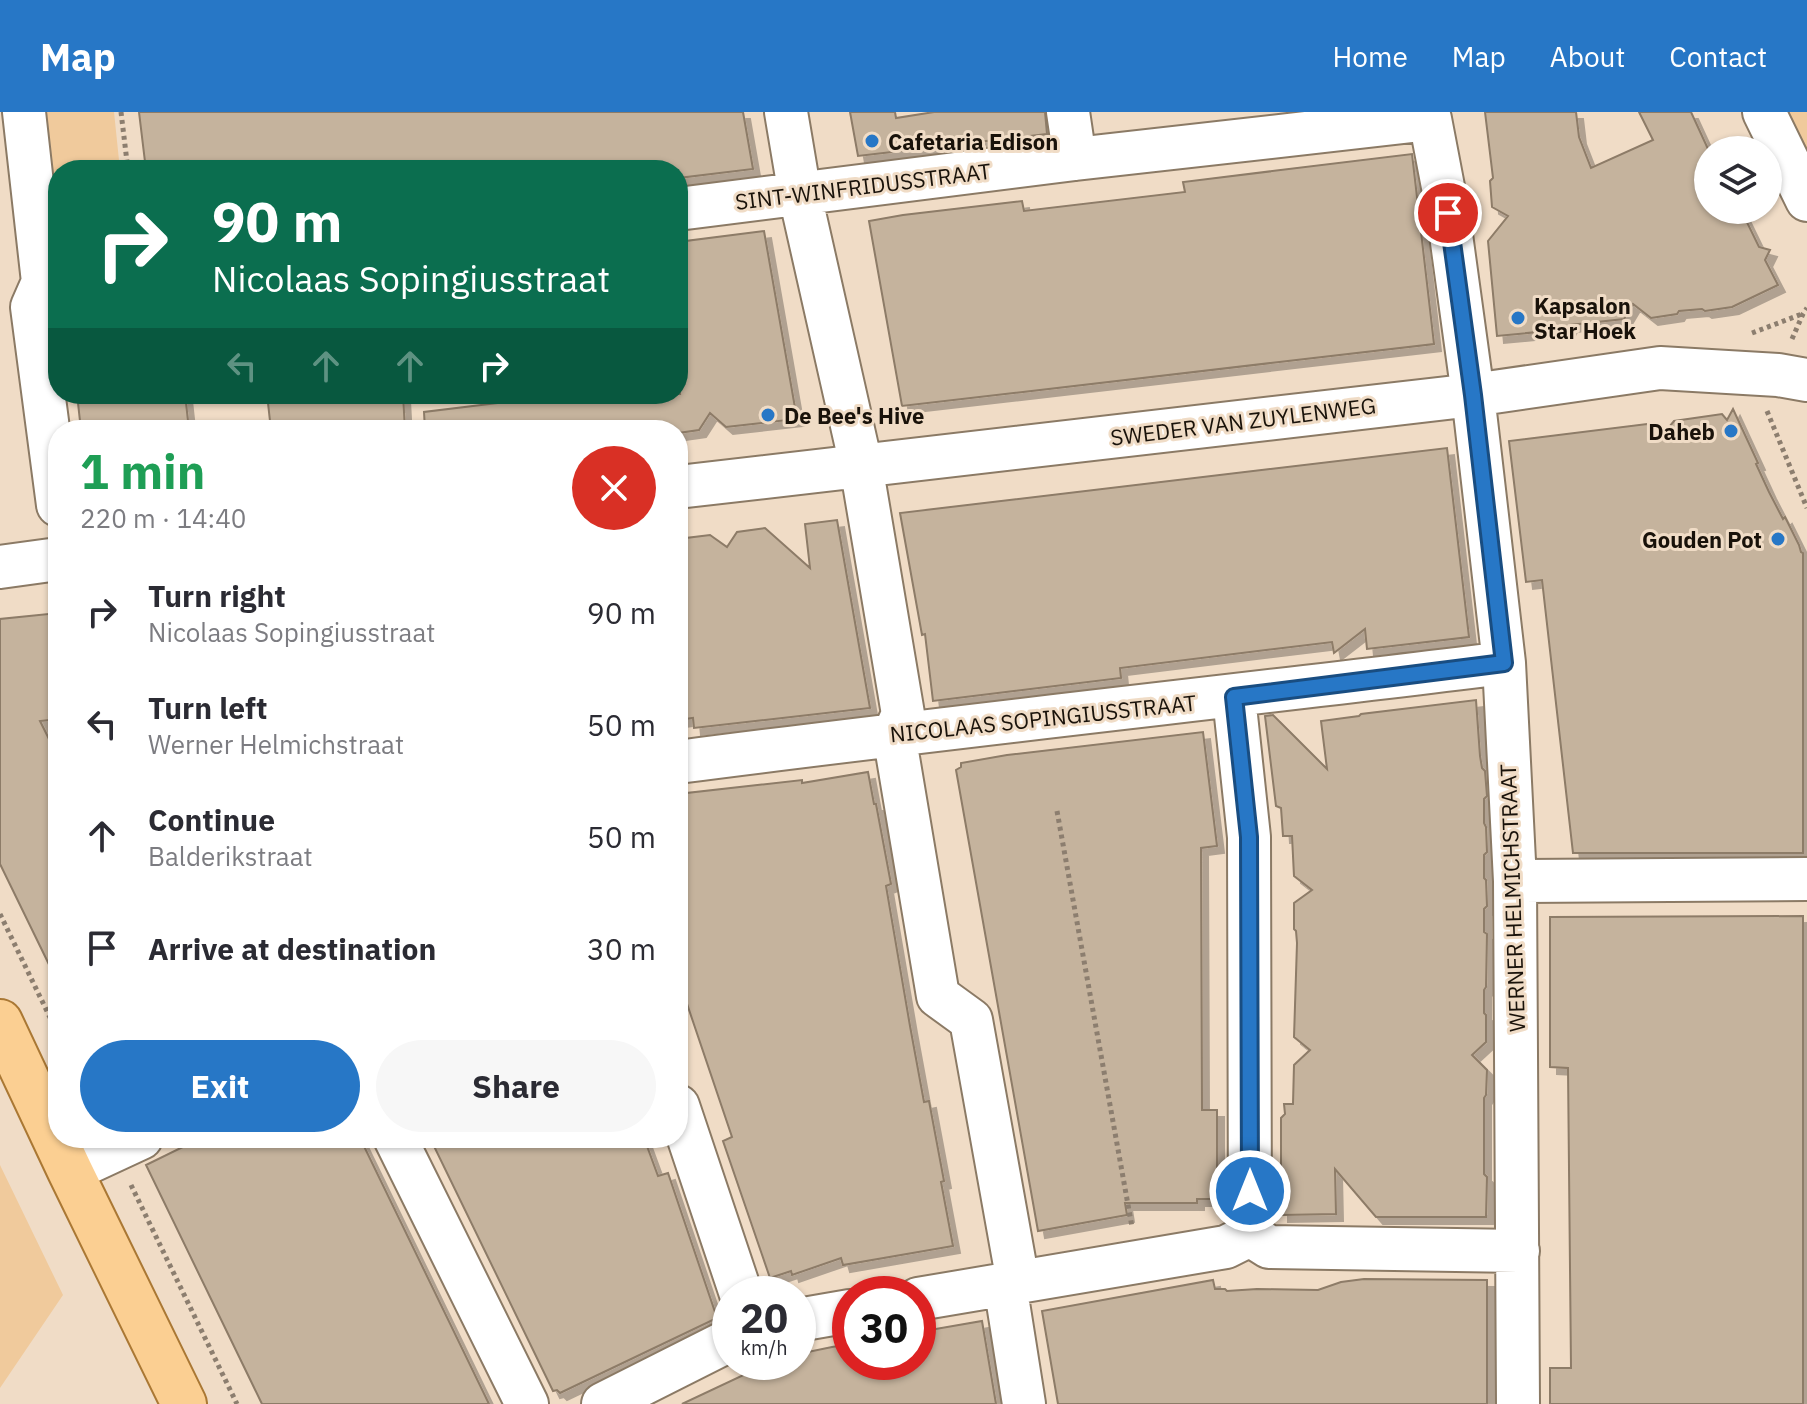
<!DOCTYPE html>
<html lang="en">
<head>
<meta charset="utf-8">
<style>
	:root { --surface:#fff; --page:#f7f7f7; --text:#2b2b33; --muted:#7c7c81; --accent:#2777c6 }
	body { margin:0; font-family:"IBM Plex Sans",sans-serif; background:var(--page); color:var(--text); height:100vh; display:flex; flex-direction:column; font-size:30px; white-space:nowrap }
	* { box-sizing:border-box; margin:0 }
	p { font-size:26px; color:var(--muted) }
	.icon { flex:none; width:44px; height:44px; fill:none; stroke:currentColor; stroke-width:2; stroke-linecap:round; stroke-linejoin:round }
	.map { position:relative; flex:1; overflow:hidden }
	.drawer { position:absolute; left:48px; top:308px; width:640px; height:728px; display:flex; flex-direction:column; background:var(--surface); border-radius:32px; box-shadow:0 2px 6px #0004 }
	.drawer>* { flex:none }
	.top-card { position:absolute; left:48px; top:48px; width:640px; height:244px; border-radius:32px; box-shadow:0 2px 6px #0004; background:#0b6e4f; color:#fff; overflow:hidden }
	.buttons { position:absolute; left:1694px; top:24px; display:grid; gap:16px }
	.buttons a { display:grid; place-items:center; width:88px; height:88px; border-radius:50%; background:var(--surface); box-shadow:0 2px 6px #0004; font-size:40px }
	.speed { position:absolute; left:712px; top:1164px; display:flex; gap:16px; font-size:40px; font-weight:700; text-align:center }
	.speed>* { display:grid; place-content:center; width:104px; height:104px; border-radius:50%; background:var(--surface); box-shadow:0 2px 6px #0004; line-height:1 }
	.speed small { font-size:20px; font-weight:400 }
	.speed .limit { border:12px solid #d22; background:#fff; color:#111 }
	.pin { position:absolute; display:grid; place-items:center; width:68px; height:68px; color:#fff; margin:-34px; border:4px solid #fff; border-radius:50%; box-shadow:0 2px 8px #0007 }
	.me { position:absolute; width:88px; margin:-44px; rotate:0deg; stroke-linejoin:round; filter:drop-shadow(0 0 6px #0008) }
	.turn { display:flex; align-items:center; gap:28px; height:168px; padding:0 32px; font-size:36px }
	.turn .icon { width:104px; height:104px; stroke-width:2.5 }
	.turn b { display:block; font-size:56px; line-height:68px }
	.lanes { display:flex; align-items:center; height:76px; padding:0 32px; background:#0003; justify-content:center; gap:40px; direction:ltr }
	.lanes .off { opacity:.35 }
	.round { display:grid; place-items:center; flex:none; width:84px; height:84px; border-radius:42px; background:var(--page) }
	.summary { display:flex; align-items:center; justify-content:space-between; height:136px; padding:0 32px }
	h1 { font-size:48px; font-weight:800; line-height:60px; color:#1e9e55 }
	.button { display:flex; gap:16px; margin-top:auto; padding:16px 32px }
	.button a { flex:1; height:92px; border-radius:48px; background:var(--accent); color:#fff; font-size:32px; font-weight:800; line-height:92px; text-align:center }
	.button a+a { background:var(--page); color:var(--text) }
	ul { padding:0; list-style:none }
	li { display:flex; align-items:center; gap:24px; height:112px; padding:0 32px }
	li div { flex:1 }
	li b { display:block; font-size:30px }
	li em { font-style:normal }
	header { display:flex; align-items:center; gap:48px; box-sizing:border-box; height:112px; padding:0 40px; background:var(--accent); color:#fff }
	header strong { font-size:38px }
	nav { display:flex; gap:44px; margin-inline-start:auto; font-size:28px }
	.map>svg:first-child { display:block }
</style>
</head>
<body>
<header>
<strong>Map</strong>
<nav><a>Home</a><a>Map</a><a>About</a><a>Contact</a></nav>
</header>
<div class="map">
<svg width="1807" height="1292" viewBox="0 0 1807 1292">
	<defs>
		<filter id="shadow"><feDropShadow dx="7" dy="7" stdDeviation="0" flood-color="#0004"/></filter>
	</defs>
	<rect width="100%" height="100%" fill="#f0dcc6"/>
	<path fill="#f0ca9c" d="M39 0H114L120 58H58V121Z
		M1772 0H1807V66Z
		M0 1053 63 1183 0 1276Z"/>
	<path fill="#c5b39d" stroke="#8d7b67" stroke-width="2" filter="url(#shadow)" d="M139 0H743L753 57 678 66V58H146Z
		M850 0H895L896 6 934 0H1045L1047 22 858 44Z
		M1485 0H1576L1579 25 1591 56 1653 28 1639 0H1691L1708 37V98H1741L1759 135 1770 138 1765 148 1778 173 1732 195 1705 199 1702 197 1679 199 1677 202 1651 206 1633 192 1624 207 1570 213 1568 217 1497 224 1488 129 1508 104 1492 95 1490 69 1493 66Z
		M1412 42 1434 232 902 294 869 109 903 103 1022 89 1024 99 1185 80 1183 70Z
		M764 119 797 307 726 315 710 301 699 318 678 321V318H425L424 300 573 282H680L678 266V130Z
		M77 282H185L189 318H81Z
		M267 282H403L405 318H271Z
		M1733 297 1758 351 1756 352 1769 380 1783 407 1785 405 1799 433 1801 440 1803 441V741H1573L1542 468 1526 470 1509 329 1647 312 1661 325 1674 309 1722 302 1727 308Z
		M1447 336 1469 525 1367 537 1365 517 1334 541 1332 530 1120 556 1121 566 933 589 925 522 922 523 900 401Z
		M837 408 870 596 694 616 693 606 678 608V427L710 423 727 435 737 420 765 416 810 456 805 412Z
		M58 501V607L40 609 58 645V871L0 752V507Z
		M1476 588 1480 644 1482 656 1485 659 1487 684 1484 687V711L1486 715 1487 740 1484 743V766L1486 768 1487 794 1484 797V820L1487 822 1486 875 1484 878V901L1486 903V930L1472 943 1487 958 1486 983 1484 986V1062L1487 1065 1486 1105H1376L1335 1057 1336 1102 1281 1103V1006L1285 1002 1284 992H1293L1294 953 1310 938 1294 925 1297 831 1296 819 1294 817V791L1312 778 1294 764 1292 724H1283L1281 696 1276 694 1265 604 1273 603 1327 657 1321 609 1359 604 1361 602Z
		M1203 620 1217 734 1201 736 1202 998H1217V1087H1197V1091H1125L1127 1103 1038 1119 956 658 961 655V651L1007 643Z
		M868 660 874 692H876L891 772 886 774 910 914 924 990 929 989 944 1069 941 1070 953 1134 843 1153 841 1146 792 1163 791 1159 770 1166 723 1029 732 1025 683 880 678 881V682L802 668V671Z
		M1803 804V1292H1550V1256H1571L1568 956 1550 955V805Z
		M201 1026H360L489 1292H262L146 1053Z
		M430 1026H644L658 1064 668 1061 717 1206 560 1281 557 1278 553 1279Z
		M1364 1167 1487 1168V1292H1058L1042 1199 1213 1168 1215 1177H1225L1227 1179 1257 1177 1318 1178 1341 1170Z
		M982 1209 996 1292H682L771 1250H798V1242L832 1235 850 1232V1250H918V1220Z"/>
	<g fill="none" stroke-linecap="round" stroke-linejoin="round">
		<g stroke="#8b7a65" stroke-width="46">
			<path id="minor" d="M24 0 43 170 32 195 58 393
				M786 0 800 83 861 353 903 602 894 622 938 884 971 908 1018 1170
				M1068 0 1075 47
				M1427 0 1430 7 1448 101 1473 283 1504 551 1515 769 1518 1292
				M1764 0 1807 88
				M678 97 1075 47 1430 7
				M678 375 1473 283 1660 256 1778 263 1807 268
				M0 455 58 447
				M1234 585 1249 725 1250 1123
				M678 650C953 614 1229 585 1504 551
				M1515 769 1807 767
				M678 994 741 1182
				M395 1026 527 1292
				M70 1059 141 1026
				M1005 1172 1024 1292
				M918 1187 1226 1135 1250 1123 1269 1135 1518 1139
				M798 1208 850 1199
				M603 1292 730 1228"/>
		</g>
		<g stroke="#aa7834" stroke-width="48">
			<path id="major" d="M0 910 70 1059 184 1292"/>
		</g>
		<path stroke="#8c7e6f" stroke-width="5" stroke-dasharray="4 4" stroke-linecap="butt" d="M121 0 128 58
			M1752 221 1802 202
			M1792 227 1803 202 1807 196
			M1767 299 1807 396
			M1057 699 1132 1115
			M0 802 58 922
			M131 1073 237 1292"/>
		<use href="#minor" stroke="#fff" stroke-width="42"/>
		<use href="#major" stroke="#fbcf92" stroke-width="44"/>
	</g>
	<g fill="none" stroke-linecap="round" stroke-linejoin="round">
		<g stroke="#194d81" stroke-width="20">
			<path id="route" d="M1250 1079 1249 725 1234 585 1504 551 1473 283 1448 101"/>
		</g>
		<use href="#route" stroke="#2777c6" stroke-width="14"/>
	</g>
	<g fill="#2777c6" stroke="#f0dcc6" stroke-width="3">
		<circle cx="872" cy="29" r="8"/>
		<circle cx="1518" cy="206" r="8"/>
		<circle cx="768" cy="303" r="8"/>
		<circle cx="1731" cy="319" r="8"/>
		<circle cx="1778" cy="427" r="8"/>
	</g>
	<g text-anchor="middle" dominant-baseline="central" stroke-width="6" stroke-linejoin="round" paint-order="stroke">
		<g font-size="22" font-weight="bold" fill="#19120a" stroke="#f0dcc6" text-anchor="start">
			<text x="888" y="29">Cafetaria Edison</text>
			<text x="1534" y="193">Kapsalon<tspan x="1534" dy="25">Star Hoek</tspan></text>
			<text x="784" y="303">De Bee's Hive</text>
			<text x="1715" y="319" text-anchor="end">Daheb</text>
			<text x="1762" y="427" text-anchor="end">Gouden Pot</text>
		</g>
		<g font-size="22" fill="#19120a" stroke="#f0dcc6">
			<text transform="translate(863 74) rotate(-7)">SINT-WINFRIDUSSTRAAT</text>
			<text transform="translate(1243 309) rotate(-7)">SWEDER VAN ZUYLENWEG</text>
			<text transform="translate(1043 606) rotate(-6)">NICOLAAS SOPINGIUSSTRAAT</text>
			<text transform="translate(1512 786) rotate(-92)">WERNER HELMICHSTRAAT</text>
		</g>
	</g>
</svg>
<div class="buttons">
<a><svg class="icon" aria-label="layers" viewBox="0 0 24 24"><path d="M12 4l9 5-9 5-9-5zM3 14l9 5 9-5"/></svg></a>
</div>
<div class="speed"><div>20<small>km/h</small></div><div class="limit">30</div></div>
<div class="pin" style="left:1448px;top:101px;background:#d93025"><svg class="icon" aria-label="arrive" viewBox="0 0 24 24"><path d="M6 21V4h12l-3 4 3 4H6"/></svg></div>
<svg class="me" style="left:1250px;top:1079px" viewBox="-20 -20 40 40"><circle r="17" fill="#2777c6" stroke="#fff" stroke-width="3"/><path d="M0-11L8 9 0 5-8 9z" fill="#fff"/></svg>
<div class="top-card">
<div class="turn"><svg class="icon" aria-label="right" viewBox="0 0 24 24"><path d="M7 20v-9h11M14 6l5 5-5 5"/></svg><div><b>90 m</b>Nicolaas Sopingiusstraat</div></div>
<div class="lanes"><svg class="icon off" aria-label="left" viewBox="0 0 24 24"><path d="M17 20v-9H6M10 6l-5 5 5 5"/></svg><svg class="icon off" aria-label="ahead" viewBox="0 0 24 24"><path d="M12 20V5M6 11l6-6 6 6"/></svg><svg class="icon off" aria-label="ahead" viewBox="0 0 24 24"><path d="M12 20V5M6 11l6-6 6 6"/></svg><svg class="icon" aria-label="right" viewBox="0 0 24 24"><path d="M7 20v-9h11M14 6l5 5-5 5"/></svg></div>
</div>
<section class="drawer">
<div class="summary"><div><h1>1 min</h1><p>220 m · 14:40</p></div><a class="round" style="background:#d93025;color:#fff"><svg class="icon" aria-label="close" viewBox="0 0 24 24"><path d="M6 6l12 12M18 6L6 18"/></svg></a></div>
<ul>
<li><svg class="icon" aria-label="right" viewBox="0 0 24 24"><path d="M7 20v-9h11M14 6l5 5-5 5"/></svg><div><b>Turn right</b><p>Nicolaas Sopingiusstraat</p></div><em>90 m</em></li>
<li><svg class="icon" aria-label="left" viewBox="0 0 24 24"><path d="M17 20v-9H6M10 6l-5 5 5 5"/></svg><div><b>Turn left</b><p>Werner Helmichstraat</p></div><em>50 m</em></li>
<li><svg class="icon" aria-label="ahead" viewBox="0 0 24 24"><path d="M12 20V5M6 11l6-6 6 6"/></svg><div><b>Continue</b><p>Balderikstraat</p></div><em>50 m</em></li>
<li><svg class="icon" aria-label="arrive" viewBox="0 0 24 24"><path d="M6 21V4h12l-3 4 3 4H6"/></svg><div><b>Arrive at destination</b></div><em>30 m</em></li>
</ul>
<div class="button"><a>Exit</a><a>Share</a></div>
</section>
</div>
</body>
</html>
